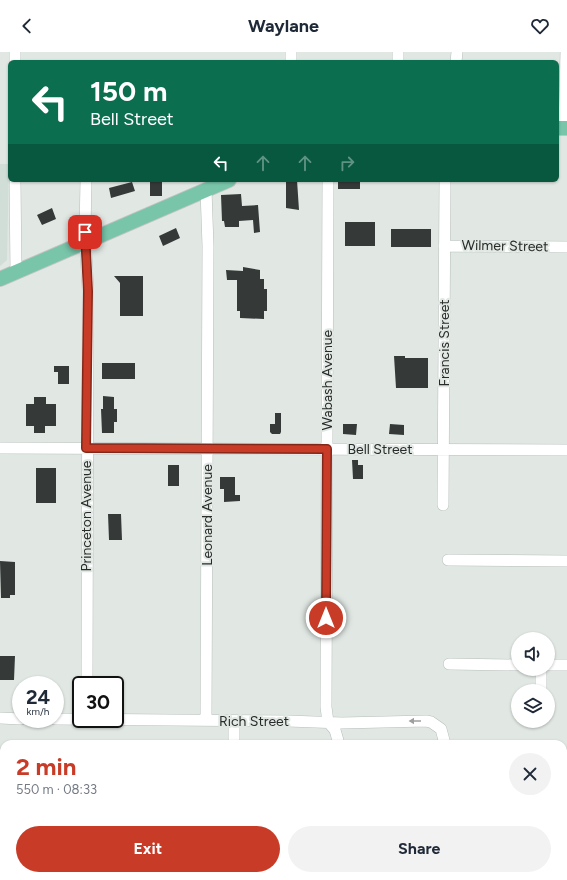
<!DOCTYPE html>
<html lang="en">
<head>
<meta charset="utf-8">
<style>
	:root { --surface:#fff; --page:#f2f2f3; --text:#1f2937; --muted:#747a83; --accent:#c83c27 }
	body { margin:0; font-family:Figtree,sans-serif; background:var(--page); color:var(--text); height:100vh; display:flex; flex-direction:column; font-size:15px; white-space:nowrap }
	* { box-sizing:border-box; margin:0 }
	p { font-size:13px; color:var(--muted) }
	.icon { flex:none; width:22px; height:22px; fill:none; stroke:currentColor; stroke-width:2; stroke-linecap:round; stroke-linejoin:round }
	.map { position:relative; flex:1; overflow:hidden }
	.panel { position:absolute; left:0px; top:688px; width:567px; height:140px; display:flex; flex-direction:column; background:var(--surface); border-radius:12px 12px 0 0; box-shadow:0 1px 3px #0004 }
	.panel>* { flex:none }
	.hud { position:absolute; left:8px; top:8px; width:551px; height:122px; border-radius:6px; box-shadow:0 1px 3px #0004; background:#0b6e4f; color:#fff; overflow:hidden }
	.fabs { position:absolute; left:511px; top:580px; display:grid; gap:8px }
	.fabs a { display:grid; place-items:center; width:44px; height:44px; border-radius:50%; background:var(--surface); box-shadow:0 1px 3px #0004; font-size:20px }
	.speed { position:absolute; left:12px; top:624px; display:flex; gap:8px; font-size:20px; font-weight:700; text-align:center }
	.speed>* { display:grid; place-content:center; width:52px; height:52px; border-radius:50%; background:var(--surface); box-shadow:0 1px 3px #0004; line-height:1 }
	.speed small { font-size:10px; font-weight:400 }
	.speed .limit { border:2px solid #111; border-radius:6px; background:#fff; color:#111 }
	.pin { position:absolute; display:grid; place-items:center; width:34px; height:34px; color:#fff; margin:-17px; border-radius:8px; box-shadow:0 2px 6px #0006 }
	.me { position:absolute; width:44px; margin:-22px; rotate:0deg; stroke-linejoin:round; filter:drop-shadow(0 0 3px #0008) }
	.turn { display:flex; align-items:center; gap:14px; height:84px; padding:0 16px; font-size:18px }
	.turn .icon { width:52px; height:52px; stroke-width:2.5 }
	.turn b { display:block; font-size:28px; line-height:34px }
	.lanes { display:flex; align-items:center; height:38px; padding:0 16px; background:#0003; justify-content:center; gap:20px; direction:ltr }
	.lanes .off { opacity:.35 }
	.round { display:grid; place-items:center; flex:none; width:42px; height:42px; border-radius:21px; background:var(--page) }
	.headline { display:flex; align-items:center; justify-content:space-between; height:68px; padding:0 16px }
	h1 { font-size:24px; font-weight:700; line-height:30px; color:var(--accent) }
	.primary-button { display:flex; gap:8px; margin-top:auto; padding:8px 16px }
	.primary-button a { flex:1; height:46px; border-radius:24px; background:var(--accent); color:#fff; font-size:16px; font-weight:700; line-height:46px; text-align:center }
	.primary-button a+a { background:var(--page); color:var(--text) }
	header { display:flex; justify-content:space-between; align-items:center; height:52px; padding:0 16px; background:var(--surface); font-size:18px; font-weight:700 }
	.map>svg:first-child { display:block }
</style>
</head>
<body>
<header><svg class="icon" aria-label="back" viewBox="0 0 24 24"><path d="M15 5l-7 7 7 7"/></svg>Waylane<svg class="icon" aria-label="heart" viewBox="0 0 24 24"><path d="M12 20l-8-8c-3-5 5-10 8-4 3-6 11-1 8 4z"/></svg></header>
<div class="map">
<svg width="567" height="828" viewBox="0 0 567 828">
	<rect width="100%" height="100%" fill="#e1e8e4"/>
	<path fill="#d0ded7" d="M0 112H9L7 208 0 214Z"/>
	<path fill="#353a38" d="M150 128H162V144H150Z
		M286 128H297L299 158 286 156Z
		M338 128H360V137H338Z
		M132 130 135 139 111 146 109 136Z
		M241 142 242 154 258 153 260 180 254 181 253 168 239 169V175H225L224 169H222L221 143Z
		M52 156 56 167 42 173 37 163Z
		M345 170H375V194H345Z
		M176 176 180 186 163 194 159 184Z
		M391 177H431V195H391Z
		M243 215 260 218V227H264V237H267V259H264V267L240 266V259H237V228H227L226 218 243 219Z
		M114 224H143V264H120V231Z
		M394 304H405V306H428V336H396Z
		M102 311H135V327H102Z
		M54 314H69V332H58V320H54Z
		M103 344 114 345V357H117V370H114V381H102L101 357H103Z
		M34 345H46V352H56V374H45V381H34V374H26V352H34Z
		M275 361H281V380L280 382H272L270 380V372H275Z
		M343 372H357L356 383 343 382Z
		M390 372 404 373V383L389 382Z
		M352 408H358V413H363V427H353Z
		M168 413H179V434H168Z
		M36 416H56V451H36Z
		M220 425H235V443H240V449L224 450V437H220Z
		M108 462H121L122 488H109Z
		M0 509 15 510V543H10V546H1Z
		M0 604H15L14 628H0Z"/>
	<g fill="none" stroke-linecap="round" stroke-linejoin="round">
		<g stroke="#b7beba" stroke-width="12">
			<path id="minor" d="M398 0V10
				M15 10V0
				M291 10V0
				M456 10 457 0
				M564 76 566 0
				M15 128 16 220
				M86 128 85 180 88 239 87 633
				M328 128 326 655 328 670 335 678 339 692
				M206 138 208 194 206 668
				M444 194 567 195
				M0 396 567 398
				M443 453 445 128
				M448 508 567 509
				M449 612 518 613
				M548 613H567
				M541 639V617
				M0 666 21 667
				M55 667 288 669 342 671 426 669 431 670 441 677 445 692
				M234 692V669
				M563 773V764
				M232 828V824
				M338 828V824
				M442 828V824"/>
		</g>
		<g stroke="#c3c4c3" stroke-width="16">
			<path id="major" d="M557 76H567
				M0 227 229 128"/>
		</g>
		<use href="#minor" stroke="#fff" stroke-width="11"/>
		<use href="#major" stroke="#78c5aa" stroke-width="14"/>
	</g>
	<defs><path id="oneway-solid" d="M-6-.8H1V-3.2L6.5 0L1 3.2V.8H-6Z"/></defs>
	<use fill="#9ea09f" href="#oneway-solid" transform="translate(415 669) rotate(180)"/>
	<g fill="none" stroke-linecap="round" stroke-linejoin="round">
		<g stroke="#822719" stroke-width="10">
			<path id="route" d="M85 180 88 239 86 396 327 397 326 566"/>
		</g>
		<use href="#route" stroke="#c83c27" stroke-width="7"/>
	</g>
	<g text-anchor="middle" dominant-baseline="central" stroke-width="4" stroke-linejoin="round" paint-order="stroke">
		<g font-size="14" fill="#282b29" stroke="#e1e8e4">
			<text transform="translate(505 194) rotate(1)">Wilmer Street</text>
			<text transform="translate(444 291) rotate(-90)">Francis Street</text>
			<text transform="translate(327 328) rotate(-90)">Wabash Avenue</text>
			<text x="380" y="397">Bell Street</text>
			<text transform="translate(207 463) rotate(-90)">Leonard Avenue</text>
			<text transform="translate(86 464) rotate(-90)">Princeton Avenue</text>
			<text x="254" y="669">Rich Street</text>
		</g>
	</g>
</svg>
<div class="fabs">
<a><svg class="icon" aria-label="sound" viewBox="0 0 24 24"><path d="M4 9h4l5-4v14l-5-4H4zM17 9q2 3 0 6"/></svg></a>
<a><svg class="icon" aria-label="layers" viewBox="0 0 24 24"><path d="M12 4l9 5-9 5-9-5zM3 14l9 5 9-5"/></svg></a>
</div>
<div class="speed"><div>24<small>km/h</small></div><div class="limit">30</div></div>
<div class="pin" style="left:85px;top:180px;background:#d93025"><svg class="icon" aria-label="arrive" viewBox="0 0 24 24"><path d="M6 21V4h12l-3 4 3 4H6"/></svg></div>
<svg class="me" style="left:326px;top:566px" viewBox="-20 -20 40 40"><circle r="17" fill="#c83c27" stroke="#fff" stroke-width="3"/><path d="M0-11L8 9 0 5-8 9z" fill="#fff"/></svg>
<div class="hud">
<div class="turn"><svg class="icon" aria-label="left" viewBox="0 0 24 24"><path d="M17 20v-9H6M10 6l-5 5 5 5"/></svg><div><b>150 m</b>Bell Street</div></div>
<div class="lanes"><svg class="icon" aria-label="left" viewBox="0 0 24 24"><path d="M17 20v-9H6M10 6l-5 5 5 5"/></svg><svg class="icon off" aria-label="ahead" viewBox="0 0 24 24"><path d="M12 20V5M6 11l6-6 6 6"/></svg><svg class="icon off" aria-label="ahead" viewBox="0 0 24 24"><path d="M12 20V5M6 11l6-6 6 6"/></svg><svg class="icon off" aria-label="right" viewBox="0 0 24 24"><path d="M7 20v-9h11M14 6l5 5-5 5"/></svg></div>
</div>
<section class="panel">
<div class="headline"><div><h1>2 min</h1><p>550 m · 08:33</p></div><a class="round"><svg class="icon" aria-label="close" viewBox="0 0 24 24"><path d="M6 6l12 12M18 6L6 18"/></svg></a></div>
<div class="primary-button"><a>Exit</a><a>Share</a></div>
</section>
</div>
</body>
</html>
